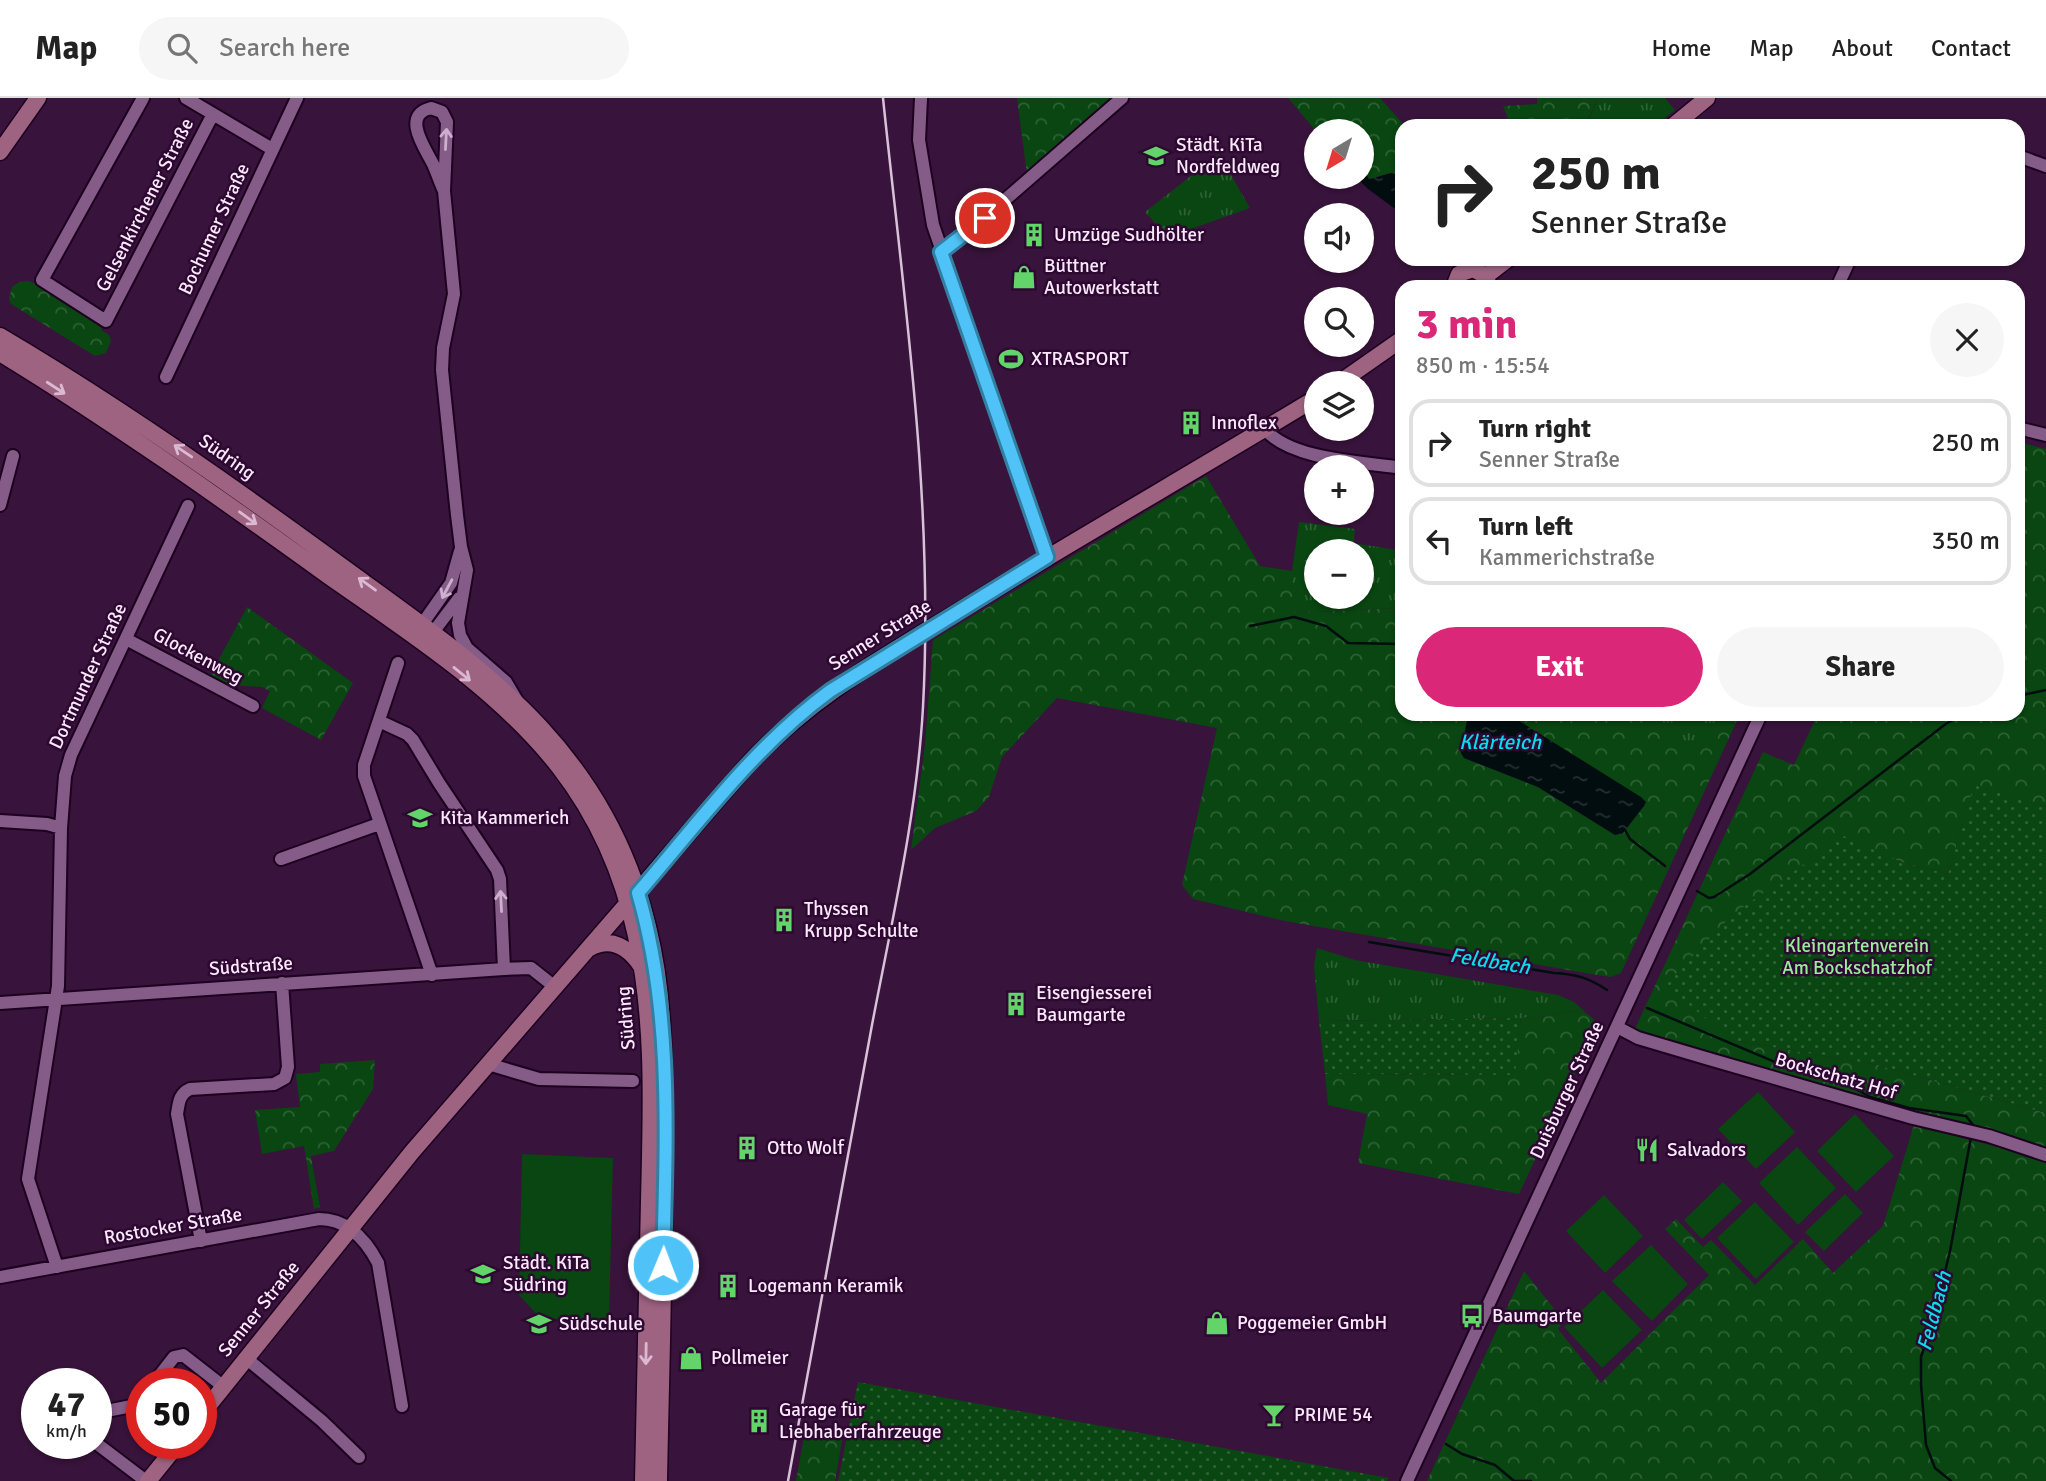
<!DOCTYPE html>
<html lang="en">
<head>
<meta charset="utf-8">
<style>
	:root { --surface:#fff; --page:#f6f6f6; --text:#222; --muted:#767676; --line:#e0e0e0; --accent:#db2777 }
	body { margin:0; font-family:Signika,sans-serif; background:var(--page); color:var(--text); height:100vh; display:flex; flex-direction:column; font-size:26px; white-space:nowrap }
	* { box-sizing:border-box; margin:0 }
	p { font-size:23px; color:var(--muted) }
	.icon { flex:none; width:38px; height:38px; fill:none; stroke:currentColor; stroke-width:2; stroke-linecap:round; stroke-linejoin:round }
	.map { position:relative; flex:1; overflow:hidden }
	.sheet { position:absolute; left:1395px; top:182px; width:630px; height:441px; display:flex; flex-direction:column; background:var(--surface); border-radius:21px; box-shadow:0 2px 5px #0004 }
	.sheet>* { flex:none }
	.top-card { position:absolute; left:1395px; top:21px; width:630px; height:147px; border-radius:21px; box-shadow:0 2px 5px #0004; background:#fff; color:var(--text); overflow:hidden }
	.needle { width:46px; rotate:218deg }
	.controls { position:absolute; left:1304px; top:21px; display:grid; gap:14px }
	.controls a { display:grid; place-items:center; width:70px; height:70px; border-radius:50%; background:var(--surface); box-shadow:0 2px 5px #0004; font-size:35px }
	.speed { position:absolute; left:21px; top:1270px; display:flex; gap:14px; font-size:35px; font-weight:700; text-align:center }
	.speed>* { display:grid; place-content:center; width:91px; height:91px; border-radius:50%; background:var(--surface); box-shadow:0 2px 5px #0004; line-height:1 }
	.speed small { font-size:18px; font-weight:400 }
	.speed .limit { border:10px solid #d22; background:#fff; color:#111 }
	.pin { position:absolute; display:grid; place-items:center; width:60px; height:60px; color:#fff; margin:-30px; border:4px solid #fff; border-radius:50%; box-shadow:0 2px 7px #0007 }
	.me { position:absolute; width:77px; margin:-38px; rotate:1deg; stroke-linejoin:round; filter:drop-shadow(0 0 5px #0008) }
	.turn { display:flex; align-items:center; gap:24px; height:147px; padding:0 21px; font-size:32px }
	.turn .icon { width:91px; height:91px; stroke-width:2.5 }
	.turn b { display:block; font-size:49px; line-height:60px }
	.round { display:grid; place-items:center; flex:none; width:74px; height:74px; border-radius:37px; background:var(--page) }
	.overview { display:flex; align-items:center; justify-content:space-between; height:119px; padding:0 21px }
	h1 { font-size:42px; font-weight:700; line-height:52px; color:var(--accent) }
	.primary-button { display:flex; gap:14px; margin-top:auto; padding:14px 21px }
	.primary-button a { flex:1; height:80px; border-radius:42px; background:var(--accent); color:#fff; font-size:28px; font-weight:700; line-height:80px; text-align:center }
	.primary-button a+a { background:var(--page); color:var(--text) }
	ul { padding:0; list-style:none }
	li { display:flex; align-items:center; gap:21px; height:88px; margin:0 14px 10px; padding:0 7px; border:4px solid var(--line); border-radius:21px }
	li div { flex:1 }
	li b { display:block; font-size:26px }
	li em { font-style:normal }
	header { display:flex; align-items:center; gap:42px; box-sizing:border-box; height:98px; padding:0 35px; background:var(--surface); border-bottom:2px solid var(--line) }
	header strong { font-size:33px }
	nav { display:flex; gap:38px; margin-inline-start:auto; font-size:24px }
	.search { width:490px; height:63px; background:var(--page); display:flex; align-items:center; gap:18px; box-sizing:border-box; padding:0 24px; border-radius:38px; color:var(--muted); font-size:26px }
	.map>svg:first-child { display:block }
</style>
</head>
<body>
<header>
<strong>Map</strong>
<div class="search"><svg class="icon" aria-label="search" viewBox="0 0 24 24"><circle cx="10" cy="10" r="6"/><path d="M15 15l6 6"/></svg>Search here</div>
<nav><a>Home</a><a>Map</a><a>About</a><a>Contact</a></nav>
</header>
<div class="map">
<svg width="2046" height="1383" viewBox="0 0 2046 1383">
	<defs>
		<pattern id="grass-tufts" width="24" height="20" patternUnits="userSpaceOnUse" patternTransform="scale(1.75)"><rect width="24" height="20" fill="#094611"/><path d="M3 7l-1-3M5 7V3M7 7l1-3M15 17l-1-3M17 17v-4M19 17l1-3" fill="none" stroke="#2e6135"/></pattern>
		<pattern id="forest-crowns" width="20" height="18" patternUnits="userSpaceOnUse" patternTransform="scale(1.75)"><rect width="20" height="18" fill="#094611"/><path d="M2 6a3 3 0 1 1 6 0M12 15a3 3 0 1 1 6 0" fill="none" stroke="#2e6135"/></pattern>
		<pattern id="garden-dots" width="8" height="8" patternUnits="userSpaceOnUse" patternTransform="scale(1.75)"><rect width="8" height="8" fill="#094611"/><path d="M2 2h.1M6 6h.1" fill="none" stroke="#2e6135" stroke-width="1.8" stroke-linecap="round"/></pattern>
		<pattern id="water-ripples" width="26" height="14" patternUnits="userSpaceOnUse" patternTransform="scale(1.75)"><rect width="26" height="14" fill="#010d0f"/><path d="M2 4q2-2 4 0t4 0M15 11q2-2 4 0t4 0" fill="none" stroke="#273033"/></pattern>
	</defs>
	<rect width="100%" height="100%" fill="#38133b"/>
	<path fill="url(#grass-tufts)" fill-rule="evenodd" d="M1598 0H1665L1675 12 1655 28H1586Z
		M1219 56 1250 110 1168 139 1145 114Z
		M1299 424 1355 431 1354 445 1402 453V510L1292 515V473ZM1316 453H1362V499H1316Z
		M1654 616H1721L1698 658Z
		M1317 850 1355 862 1558 897 1574 904 1586 915 1576 912 1551 918 1521 920 1319 923 1314 867Z"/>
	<path fill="url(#forest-crowns)" d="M1017 0H1117L1027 77Z
		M1288 0H1380L1405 28H1402V78L1391 75 1370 81 1362 74V33H1316Z
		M1537 0H1598L1585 28H1511L1503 8 1537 6Z
		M28 183 39 187 103 227 101 232 109 237 111 243 106 255 95 258 11 206 9 201 12 189 19 184Z
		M2018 344 2046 351V709L1974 688 1948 776 1901 764 1879 755 1732 942 1878 967 2046 1015V1049L1992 1032 1914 1015 1634 933 1763 654 1794 667 1815 622 1810 616H2018Z
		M1206 378 1260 468 1292 473 1293 515 1402 510V616H1468L1461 655 1464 660 1538 689 1615 737 1623 735 1646 704 1508 616H1654L1698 657 1721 616H1740L1621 875 1611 879 1597 877 1285 823 1193 801 1182 787 1217 630 1057 600 1002 659 989 699 976 713 935 730 911 752 925 647 933 542Z
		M247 509 353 585 321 642 262 610 270 593 262 589 228 587 210 578Z
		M1576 912 1586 915 1598 925 1519 1096 1358 1065 1367 1016 1328 1007 1325 976 1514 977 1521 920 1551 918Z
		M375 962 373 991 334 1053 311 1058 320 1109 314 1111 304 1048 262 1056 255 1012 300 1009 296 976 320 974V966Z
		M1914 1027 2046 1062V1383H1427L1524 1173 1564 1223 1558 1231 1601 1285 1709 1177 1665 1131 1676 1121 1703 1149 1711 1142 1755 1187 1803 1141 1833 1175 1883 1128Z
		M806 1328 843 1337 835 1383H796Z"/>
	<path fill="url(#garden-dots)" d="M1974 687 2046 709V1015L1878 967 1732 942 1665 887 1732 817 1844 738 1901 764 1948 776Z
		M1521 920 1515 977 1325 976 1319 923Z
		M858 1284 1389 1380 1387 1383H838Z"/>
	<path fill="#094611" d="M1758 994 1795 1034 1756 1071 1718 1031Z
		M1855 1016 1894 1058 1856 1094 1817 1053Z
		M1797 1049 1836 1090 1798 1127 1759 1085Z
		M522 1056 613 1060 609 1222 541 1221 519 1197Z
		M1723 1084 1742 1103 1702 1141 1684 1122Z
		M1845 1096 1863 1115 1824 1153 1805 1134Z
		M1604 1097 1643 1138 1605 1175 1566 1133Z
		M1755 1104 1794 1144 1756 1181 1717 1140Z
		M1651 1147 1688 1186 1652 1223 1612 1183Z
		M1603 1192 1642 1232 1602 1270 1564 1229Z"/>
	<path fill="url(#water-ripples)" d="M1362 74 1370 81 1391 75 1402 78V116L1368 91 1356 79H1362Z
		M1468 616H1508L1641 699 1646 704 1644 708 1623 735 1615 737 1538 689 1464 660 1461 655Z"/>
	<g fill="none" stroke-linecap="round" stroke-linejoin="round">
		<path stroke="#010d0f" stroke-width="2.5" d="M1250 528 1294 519 1326 528 1348 545 1402 546
			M2018 598 2046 592
			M1625 732 1630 741 1665 768
			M1697 793 1709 800 1714 799 1750 776 1947 625 1965 616
			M1369 844 1554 875C1576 876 1589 880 1607 892
			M1647 910 1780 966 1851 988 1870 999 1909 1010 1966 1018 1973 1027
			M1446 1346 1462 1356 1495 1367 1514 1383H1531
			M1951 1383 1935 1370 1926 1347 1921 1286V1259L1934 1220 1950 1153 1971 1039"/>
		<g stroke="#1e0021" stroke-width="16">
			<path id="street" d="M143 0 42 182 106 223 213 16
				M186 0 272 51
				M921 0 919 42 933 127 1047 459
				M2018 58 2046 68
				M444 93C440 84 437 75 433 66 425 50 401 17 431 10L442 14 447 24 444 93 454 196 443 250 442 272 457 417 461 449 467 472 458 525 460 537 467 550 506 584 516 601
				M941 154 960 141 1122 0
				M1837 189 1850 161
				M166 279 297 0
				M2018 330 2046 337
				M1265 331C1290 362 1364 364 1402 370
				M0 407 13 358
				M418 532 451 485 460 453
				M126 541 253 608
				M428 541 459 500
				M398 565 364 667V678L432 877
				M379 623 407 636 413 642 439 685 497 772 500 781 504 871
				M0 723 47 726 61 730
				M281 761 379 726
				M0 905 504 871 531 870 555 889
				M1617 929 1638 940 1709 961 1913 1020 1989 1038 2046 1057
				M488 966 539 981 633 983
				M201 1143 177 1016C179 1004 179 996 190 991L274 986 285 980 288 969 282 885
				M57 1169 28 1081 58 888 61 730 65 678 71 657 188 408
				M0 1179 319 1121C347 1121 366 1142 378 1165L402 1308
				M247 1261 322 1323 359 1359
				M153 1286 174 1259 183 1257 224 1289
				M96 1315 137 1307 142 1300
				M96 1345 146 1383
				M1407 1383 1761 616"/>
		</g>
		<g stroke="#1e0021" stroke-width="19">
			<path id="secondary" d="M1673 28 1707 0
				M0 54 38 0
				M1486 178 1508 161
				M1454 189 1459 176 1473 171 1486 178 1489 189
				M0 238C112 304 217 377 321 453 469 562 601 639 648 829 666 900 664 974 664 1047 665 1159 661 1271 659 1383
				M0 255C113 324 220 400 327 477 408 534 497 590 559 669 597 718 623 777 636 838 655 926 651 1013 649 1103 647 1196 645 1290 643 1383
				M1339 285 1402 241
				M590 850C612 838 629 850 641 868
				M201 1317 412 1054 743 672C807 600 892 554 974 504 1087 435 1202 369 1316 300
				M148 1383 178 1346"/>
		</g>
		<use href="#street" stroke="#855b88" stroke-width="12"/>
		<use href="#secondary" stroke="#9e6381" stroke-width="16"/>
		<path stroke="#d8c1d9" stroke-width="2.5" d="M788 1383C816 1231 844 1079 872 927 892 822 917 716 923 609 934 405 904 202 883 0"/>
	</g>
	<defs><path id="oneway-shaft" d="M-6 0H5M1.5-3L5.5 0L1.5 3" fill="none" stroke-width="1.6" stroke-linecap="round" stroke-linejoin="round" transform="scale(1.75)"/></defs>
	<g stroke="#ccb0ce">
		<use href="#oneway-shaft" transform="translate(446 41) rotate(-87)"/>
		<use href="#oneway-shaft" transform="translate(447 491) rotate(118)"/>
		<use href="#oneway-shaft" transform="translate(501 803) rotate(-93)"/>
	</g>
	<g stroke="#dbb9d2">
		<use href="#oneway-shaft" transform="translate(56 290) rotate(33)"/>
		<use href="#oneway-shaft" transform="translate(183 353) rotate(-146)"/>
		<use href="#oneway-shaft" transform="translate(248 420) rotate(36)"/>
		<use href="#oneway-shaft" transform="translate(367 486) rotate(-144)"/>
		<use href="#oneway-shaft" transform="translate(462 576) rotate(39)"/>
		<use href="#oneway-shaft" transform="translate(646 1256) rotate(91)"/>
	</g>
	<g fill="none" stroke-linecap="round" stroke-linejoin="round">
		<g stroke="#337fa1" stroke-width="18">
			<path id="route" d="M663 1167C666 1043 673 915 638 795 699 724 755 648 830 593L1047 459 941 154 985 120"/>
		</g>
		<use href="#route" stroke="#4fc3f7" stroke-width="12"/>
	</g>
	<defs>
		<g id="school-bare" transform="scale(1.89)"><path d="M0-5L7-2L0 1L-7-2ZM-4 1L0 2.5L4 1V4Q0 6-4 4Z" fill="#62d469" stroke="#2d0831" stroke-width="2.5" paint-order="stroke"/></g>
		<g id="building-bare" transform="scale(1.89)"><path d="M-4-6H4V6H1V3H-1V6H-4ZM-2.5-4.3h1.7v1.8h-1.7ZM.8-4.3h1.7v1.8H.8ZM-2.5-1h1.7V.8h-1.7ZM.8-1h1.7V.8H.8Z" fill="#62d469" stroke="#2d0831" stroke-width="2.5" paint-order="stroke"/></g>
		<g id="shop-bare" transform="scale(1.89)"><path d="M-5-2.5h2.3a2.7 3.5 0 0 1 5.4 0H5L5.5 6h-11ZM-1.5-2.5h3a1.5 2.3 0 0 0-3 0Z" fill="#62d469" stroke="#2d0831" stroke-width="2.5" paint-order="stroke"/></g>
		<g id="stadium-bare" transform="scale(1.89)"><path d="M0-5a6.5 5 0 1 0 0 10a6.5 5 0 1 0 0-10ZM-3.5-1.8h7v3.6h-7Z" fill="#62d469" stroke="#2d0831" stroke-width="2.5" paint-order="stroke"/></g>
		<g id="restaurant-bare" transform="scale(1.89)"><path d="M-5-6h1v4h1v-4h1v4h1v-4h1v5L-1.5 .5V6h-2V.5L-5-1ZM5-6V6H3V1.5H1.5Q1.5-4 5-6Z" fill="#62d469" stroke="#2d0831" stroke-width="2.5" paint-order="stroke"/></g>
		<g id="bus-bare" transform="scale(1.89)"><path d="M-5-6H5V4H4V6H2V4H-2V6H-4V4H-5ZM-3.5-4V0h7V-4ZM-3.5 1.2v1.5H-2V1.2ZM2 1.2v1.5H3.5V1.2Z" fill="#62d469" stroke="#2d0831" stroke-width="2.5" paint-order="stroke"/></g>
		<g id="bar-bare" transform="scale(1.89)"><path d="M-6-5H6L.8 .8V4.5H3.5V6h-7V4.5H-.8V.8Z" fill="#62d469" stroke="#2d0831" stroke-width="2.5" paint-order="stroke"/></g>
	</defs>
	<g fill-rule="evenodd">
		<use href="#school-bare" x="1156" y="58"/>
		<use href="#building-bare" x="1034" y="137"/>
		<use href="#shop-bare" x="1024" y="179"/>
		<use href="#stadium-bare" x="1011" y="261"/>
		<use href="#building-bare" x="1191" y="325"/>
		<use href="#school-bare" x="420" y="720"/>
		<use href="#building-bare" x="784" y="822"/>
		<use href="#building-bare" x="1016" y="906"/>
		<use href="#building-bare" x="747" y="1050"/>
		<use href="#restaurant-bare" x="1647" y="1052"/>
		<use href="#school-bare" x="483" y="1176"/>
		<use href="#building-bare" x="728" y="1188"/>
		<use href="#bus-bare" x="1472" y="1218"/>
		<use href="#shop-bare" x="1217" y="1225"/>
		<use href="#school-bare" x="539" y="1226"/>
		<use href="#shop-bare" x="691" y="1260"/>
		<use href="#bar-bare" x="1274" y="1317"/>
		<use href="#building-bare" x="759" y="1323"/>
	</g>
	<g text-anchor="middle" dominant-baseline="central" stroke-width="5" stroke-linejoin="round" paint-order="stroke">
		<g font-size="19" fill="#fce8fd" stroke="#2d0831" text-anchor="start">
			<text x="1176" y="47">Städt. KiTa<tspan x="1176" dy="22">Nordfeldweg</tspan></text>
			<text x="1054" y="137">Umzüge Sudhölter</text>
			<text x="1044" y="168">Büttner<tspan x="1044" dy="22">Autowerkstatt</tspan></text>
			<text x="1031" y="261">XTRASPORT</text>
			<text x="1211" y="325">Innoflex</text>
			<text x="440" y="720">Kita Kammerich</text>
			<text x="804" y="811">Thyssen<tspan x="804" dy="22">Krupp Schulte</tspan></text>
			<text x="1036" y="895">Eisengiesserei<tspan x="1036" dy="22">Baumgarte</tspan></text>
			<text x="767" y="1050">Otto Wolf</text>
			<text x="1667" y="1052">Salvadors</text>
			<text x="503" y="1165">Städt. KiTa<tspan x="503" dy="22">Südring</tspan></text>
			<text x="748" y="1188">Logemann Keramik</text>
			<text x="1492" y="1218">Baumgarte</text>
			<text x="1237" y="1225">Poggemeier GmbH</text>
			<text x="559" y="1226">Südschule</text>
			<text x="711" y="1260">Pollmeier</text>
			<text x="779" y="1312">Garage für<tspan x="779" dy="22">Liebhaberfahrzeuge</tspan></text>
			<text x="1294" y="1317">PRIME 54</text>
		</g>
		<g font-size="19" fill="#fce8fd" stroke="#2d0831">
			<text transform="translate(145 107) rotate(-63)">Gelsenkirchener Straße</text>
			<text transform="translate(214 131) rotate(-65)">Bochumer Straße</text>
			<text transform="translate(227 359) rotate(35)">Südring</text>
			<text transform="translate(880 537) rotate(-32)">Senner Straße</text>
			<text transform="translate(198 558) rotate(28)">Glockenweg</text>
			<text transform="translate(88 578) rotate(-65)">Dortmunder Straße</text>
			<text transform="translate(251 868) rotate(-4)">Südstraße</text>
			<text transform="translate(626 920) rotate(-95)">Südring</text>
			<text transform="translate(1836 978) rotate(16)">Bockschatz Hof</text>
			<text transform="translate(1567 992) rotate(-65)">Duisburger Straße</text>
			<text transform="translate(173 1128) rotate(-10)">Rostocker Straße</text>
			<text transform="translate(259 1211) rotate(-51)">Senner Straße</text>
		</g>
		<g font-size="19" fill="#99ed9a" stroke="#2d0831">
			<text x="1857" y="848">Kleingartenverein<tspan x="1857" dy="22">Am Bockschatzhof</tspan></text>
		</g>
		<g font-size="21" font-style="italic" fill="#08dced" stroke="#2d0831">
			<text x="1500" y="644">Klärteich</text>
			<text transform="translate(1490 863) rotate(9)">Feldbach</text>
			<text transform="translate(1934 1213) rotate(-75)">Feldbach</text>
		</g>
	</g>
</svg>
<div class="controls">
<a><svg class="needle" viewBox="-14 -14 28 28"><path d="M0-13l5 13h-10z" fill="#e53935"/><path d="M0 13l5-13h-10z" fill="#767676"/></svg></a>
<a><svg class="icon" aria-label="sound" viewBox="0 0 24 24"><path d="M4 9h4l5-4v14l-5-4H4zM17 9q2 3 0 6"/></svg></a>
<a><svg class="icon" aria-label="search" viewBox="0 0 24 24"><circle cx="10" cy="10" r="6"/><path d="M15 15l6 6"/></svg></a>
<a><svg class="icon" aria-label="layers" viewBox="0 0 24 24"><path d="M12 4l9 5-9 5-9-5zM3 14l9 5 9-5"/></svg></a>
<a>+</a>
<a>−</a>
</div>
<div class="speed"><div>47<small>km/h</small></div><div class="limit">50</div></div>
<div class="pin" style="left:985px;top:120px;background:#d93025"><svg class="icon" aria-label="arrive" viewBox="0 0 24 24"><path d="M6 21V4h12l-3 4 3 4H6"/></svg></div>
<svg class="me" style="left:663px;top:1167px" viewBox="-20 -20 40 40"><circle r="17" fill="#4fc3f7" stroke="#fff" stroke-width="3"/><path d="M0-11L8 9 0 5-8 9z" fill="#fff"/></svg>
<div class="top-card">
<div class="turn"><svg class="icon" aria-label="right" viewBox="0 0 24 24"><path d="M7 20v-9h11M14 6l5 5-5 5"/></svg><div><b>250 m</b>Senner Straße</div></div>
</div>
<section class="sheet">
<div class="overview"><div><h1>3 min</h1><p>850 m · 15:54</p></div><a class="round"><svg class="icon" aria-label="close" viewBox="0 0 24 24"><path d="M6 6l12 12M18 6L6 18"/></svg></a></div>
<ul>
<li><svg class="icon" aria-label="right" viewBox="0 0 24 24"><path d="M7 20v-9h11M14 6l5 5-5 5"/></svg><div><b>Turn right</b><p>Senner Straße</p></div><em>250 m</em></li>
<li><svg class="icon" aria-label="left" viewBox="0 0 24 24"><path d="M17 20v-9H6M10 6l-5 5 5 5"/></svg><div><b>Turn left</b><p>Kammerichstraße</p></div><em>350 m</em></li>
</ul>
<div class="primary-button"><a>Exit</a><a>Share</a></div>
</section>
</div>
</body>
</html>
